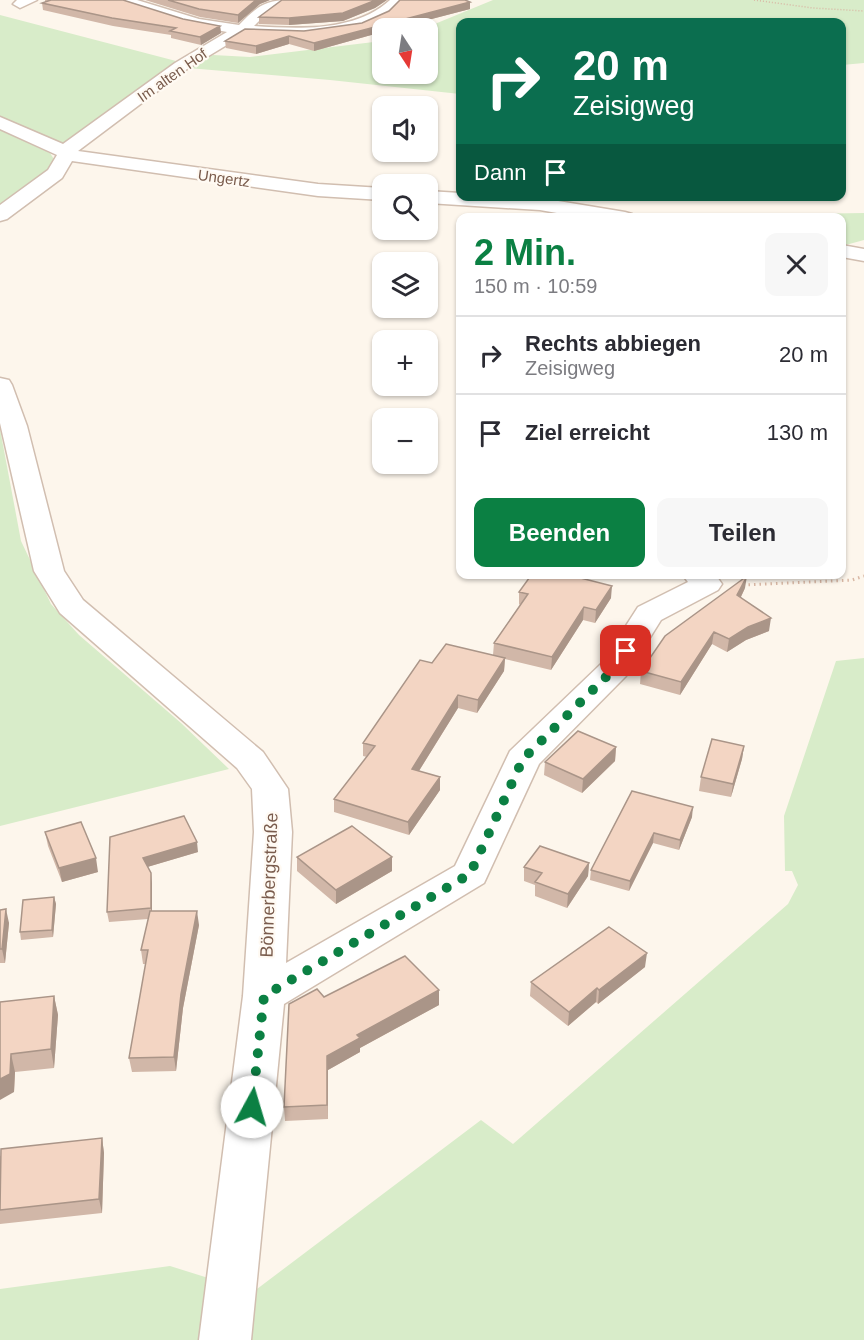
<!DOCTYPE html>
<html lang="de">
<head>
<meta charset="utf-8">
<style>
	:root { --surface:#fff; --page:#f7f7f7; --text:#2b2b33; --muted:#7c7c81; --line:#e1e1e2; --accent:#0b8043 }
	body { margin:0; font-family:Arial,sans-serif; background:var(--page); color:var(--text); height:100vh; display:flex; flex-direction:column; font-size:22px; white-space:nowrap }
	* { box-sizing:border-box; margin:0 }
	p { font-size:20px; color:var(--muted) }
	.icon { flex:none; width:33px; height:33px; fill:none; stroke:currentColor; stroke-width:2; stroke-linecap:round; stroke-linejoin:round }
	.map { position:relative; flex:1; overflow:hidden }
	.drawer { position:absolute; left:456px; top:213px; width:390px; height:366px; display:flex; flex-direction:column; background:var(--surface); border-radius:12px; box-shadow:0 2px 4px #0004 }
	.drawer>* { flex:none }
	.banner { position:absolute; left:456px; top:18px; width:390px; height:183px; border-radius:12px; box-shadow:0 2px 4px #0004; background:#0b6e4f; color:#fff; overflow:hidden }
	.needle { width:39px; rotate:168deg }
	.fabs { position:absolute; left:372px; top:18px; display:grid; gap:12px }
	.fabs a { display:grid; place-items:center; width:66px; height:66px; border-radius:12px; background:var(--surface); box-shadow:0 2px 4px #0004; font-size:30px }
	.pin { position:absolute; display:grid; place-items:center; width:51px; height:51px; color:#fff; margin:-26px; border-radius:12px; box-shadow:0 3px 9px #0006 }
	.me { position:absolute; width:66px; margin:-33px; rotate:6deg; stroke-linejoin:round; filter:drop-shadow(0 0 4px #0008) }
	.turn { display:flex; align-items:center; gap:21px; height:126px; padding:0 18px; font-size:27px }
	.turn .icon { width:78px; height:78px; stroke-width:2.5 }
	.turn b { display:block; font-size:42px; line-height:51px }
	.then { display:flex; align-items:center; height:57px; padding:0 18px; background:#0003; gap:12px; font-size:22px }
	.round { display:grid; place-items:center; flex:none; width:63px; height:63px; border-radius:12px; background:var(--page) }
	.headline { display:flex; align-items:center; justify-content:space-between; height:102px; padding:0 18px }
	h1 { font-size:36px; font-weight:700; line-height:45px; color:var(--accent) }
	.action { display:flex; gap:12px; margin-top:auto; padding:12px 18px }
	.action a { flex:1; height:69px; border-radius:12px; background:var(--accent); color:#fff; font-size:24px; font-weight:700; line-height:69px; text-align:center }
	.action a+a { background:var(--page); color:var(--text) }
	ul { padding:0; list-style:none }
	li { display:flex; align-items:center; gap:18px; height:78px; padding:0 18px; border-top:2px solid var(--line) }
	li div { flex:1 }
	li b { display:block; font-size:22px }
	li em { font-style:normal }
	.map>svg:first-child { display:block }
</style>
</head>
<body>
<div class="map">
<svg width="864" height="1340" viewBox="0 0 864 1340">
	<rect width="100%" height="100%" fill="#fdf6ec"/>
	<path fill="#d8ecc9" d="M493 0H864V63L842 65V22H460V94L330 80 188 68 213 55 250 57 382 41V74H428V28H425Z
		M0 15 176 61 73 142 60 143 0 117Z
		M0 130 50 153 55 161 49 170 0 210Z
		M864 213V240L842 246V218H800V214Z
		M0 429 21 541 51 604 79 635 181 723 229 769 0 826Z
		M864 658V1340H0V1289L170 1266 253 1292 481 1120 513 1144 788 904 798 885 792 871H785L784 816 836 661Z"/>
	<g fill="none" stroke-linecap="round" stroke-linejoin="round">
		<g stroke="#d1beb0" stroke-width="3">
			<path id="minor" d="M17 0H37L20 8 13 4Z
				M116 0H137L199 19 239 25C256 8 264 0 288 0L264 16 254 26C299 29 355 32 390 0H405L388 17 361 28 304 36 245 34 187 69 78 151 318 184 382 188V200L318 196 72 161 62 178 7 219 0 221V205L48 170 57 155 0 129V117L63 144 175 63 227 32 184 24 118 3Z
				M428 191 460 193V196L540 198 625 212 632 214 635 218H585L540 210 428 203Z
				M842 245 864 249V261L842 257Z
				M0 378 9 380 12 385 27 426 64 571 83 600 263 752 288 789 292 832 286 963 455 866 510 751 602 663 638 607 688 582 682 574H715L722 584 718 590 661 620 626 676 539 764 484 883 284 1004 251 1340H199L243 996 254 832 252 789 237 768 60 613 34 571 0 423Z"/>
		</g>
		<path stroke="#d9b8a5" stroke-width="1.5" stroke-dasharray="1 2" stroke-linecap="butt" d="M754 0 813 8 864 11"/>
		<path stroke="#d9b8a5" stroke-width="3" stroke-dasharray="1.5 4" stroke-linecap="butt" d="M743 585 852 580 864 576"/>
		<use href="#minor" fill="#fff" fill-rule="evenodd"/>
	</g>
	<path fill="#d1b7a8" d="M45 0H123L183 19 220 26 221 33 201 45 171 38V35L113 26 43 10 42 3 45 2Z
		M145 0H270L260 4 238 23 200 17Z
		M282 0H387L375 8 343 21 289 25 259 24V17Z
		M470 2V9L397 28H382V32L314 51 289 44 256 54 226 48 225 41 362 23 389 11Z
		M745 588 741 597 769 631 746 640 727 652 712 644 680 695 640 684 641 671Z
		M519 592 611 598 595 623 583 620 551 670 505 659 504 671 477 713 458 708 419 771 440 790 409 835 334 812V799L367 757 363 756V743L432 663 493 655 494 643 520 605 519 604Z
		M744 746 742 759 731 797 699 791 701 777Z
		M616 747 615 761 582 793 544 775 545 762Z
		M632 791 692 817 679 850 653 843 629 891 590 880 591 870Z
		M45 832 98 872 62 882 48 846Z
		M110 837 198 852 147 867 152 884V911L199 925 183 1008 176 1071 132 1072 129 1058 146 964H143L141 950 148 919 109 922 107 912Z
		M297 857 392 871 336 904 297 871Z
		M589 863 588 876 567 908 535 896V885L524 881V867Z
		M54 897 56 904 53 937 21 940 20 932Z
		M0 910 9 923 5 963H0Z
		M645 967 598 1004 596 1002 568 1026 530 996 531 982Z
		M54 996 58 1015 54 1068 15 1072 14 1092 0 1002Z
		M324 997 439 1005 360 1048V1052L328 1070V1119L285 1121 284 1107Z
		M102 1138 104 1153 102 1213 0 1224V1156Z"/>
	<path fill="#aa9588" d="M256 0H270L260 4 238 23V15Z
		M376 0H387L375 8 343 21 289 25V18Z
		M470 2V9L397 28H382V32L314 51V43Z
		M220 26 221 33 201 45 200 37Z
		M289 36V44L256 54V46Z
		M747 576 745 588 736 607 737 595Z
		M612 586 611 598 595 623 596 610Z
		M584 607 583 620 551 670 552 657Z
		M771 618 769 631 746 640 727 652 729 639 748 627Z
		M714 632 712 644 680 695 681 682Z
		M505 658 504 671 477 713 478 700Z
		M458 695V708L412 782V769Z
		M744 746 742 759 731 797 733 784Z
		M616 747 615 761 582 793 583 779Z
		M440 777V790L409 835 408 822Z
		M693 807 692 817 679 850 680 840Z
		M654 833 653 843 629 891 630 881Z
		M197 842 198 852 144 868 143 858Z
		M392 857V871L336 904V890Z
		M96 858 98 872 62 882 59 868Z
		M589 863 588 876 567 908 568 894Z
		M151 873 152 884V918L151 908Z
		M54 897 56 904 53 937 52 930Z
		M6 909 9 923 5 963 2 949Z
		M197 911 199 925 183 1008 176 1071 174 1057 181 994Z
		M647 953 645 967 598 1004 599 990Z
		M597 988 596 1002 568 1026 569 1012Z
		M439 990V1005L360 1048V1052L328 1070V1119L327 1056 357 1035Z
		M54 996 58 1015 54 1068 51 1049Z
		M11 1054 15 1072 14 1092 0 1100V1079Z
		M102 1138 104 1153 102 1213 99 1199Z"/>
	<path fill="#f3d5c3" stroke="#aa9588" stroke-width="1.5" d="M51 0H123L183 19 220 26 200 37 170 31 176 28 112 18 42 3Z
		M168 0H256L238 15 199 9Z
		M282 0H376L343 13 289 18 259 17Z
		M400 0H465L470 2 314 43 289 36 256 46 225 41 245 29 304 31 362 23 389 11Z
		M532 574H565L612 586 596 610 584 607 552 657 494 643 528 594 519 592Z
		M747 576 737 595 771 618 748 627 729 639 714 632 681 682 641 671 665 636Z
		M446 644 505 658 478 700 458 695 412 769 440 777 408 822 334 799 375 746 363 743 420 660 432 663Z
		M578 731 616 747 583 779 545 762Z
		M712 739 744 746 733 784 701 777Z
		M632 791 693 807 680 840 654 833 630 881 591 870Z
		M184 816 197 842 143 858 151 873V908L107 912 110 837Z
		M81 822 96 858 59 868 45 832Z
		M352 826 392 857 336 890 297 857Z
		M540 846 589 863 568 894 535 882 542 873 524 867Z
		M54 897 52 930 20 932 23 900Z
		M6 909 2 949H0V910Z
		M150 911H197L181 994 174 1057 129 1058 148 950H141Z
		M609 927 647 953 599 990 597 988 569 1012 531 982Z
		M405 956 439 990 357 1035 360 1038 327 1056V1105L284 1107 289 1004 317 989 324 997Z
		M54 996 51 1049 11 1054 10 1074 0 1079V1002Z
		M102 1138 99 1199 0 1210 1 1149Z"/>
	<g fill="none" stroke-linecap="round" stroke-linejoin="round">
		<path stroke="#0b8043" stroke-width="10" stroke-dasharray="0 18" d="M252 1107 264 996 470 874 523 759 614 669 626 651"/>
	</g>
	<g text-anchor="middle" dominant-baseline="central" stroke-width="4.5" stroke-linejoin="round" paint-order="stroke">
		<g font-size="15" fill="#7a5c4d" stroke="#fffaf3">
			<text transform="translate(172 75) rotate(-35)">Im alten Hof</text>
			<text transform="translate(224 178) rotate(8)">Ungertz</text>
		</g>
		<g font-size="18" fill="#7a5c4d" stroke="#fffaf3">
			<text transform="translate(269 885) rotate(-88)">Bönnerbergstraße</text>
		</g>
	</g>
</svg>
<div class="fabs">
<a><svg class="needle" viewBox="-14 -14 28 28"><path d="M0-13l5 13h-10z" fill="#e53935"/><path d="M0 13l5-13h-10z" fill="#7c7c81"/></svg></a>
<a><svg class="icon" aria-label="sound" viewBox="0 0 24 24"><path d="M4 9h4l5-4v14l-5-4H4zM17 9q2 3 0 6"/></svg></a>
<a><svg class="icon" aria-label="search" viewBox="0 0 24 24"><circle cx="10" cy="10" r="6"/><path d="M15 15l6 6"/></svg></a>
<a><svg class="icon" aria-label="layers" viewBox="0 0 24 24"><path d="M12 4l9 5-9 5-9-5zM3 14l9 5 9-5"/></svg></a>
<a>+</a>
<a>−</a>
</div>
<div class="pin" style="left:626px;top:651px;background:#d93025"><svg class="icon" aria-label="arrive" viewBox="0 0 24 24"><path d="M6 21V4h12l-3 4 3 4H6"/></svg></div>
<svg class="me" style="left:252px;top:1107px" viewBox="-20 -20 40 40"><circle r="19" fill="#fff"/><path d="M0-13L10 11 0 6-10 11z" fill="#0b8043"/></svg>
<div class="banner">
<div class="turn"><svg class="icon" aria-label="right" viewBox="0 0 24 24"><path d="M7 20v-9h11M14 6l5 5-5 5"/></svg><div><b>20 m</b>Zeisigweg</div></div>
<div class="then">Dann<svg class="icon" aria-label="arrive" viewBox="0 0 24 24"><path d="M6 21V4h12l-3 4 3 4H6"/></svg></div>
</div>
<section class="drawer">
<div class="headline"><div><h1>2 Min.</h1><p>150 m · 10:59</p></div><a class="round"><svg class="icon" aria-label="close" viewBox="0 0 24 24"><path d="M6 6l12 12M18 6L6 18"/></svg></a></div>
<ul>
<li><svg class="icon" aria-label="right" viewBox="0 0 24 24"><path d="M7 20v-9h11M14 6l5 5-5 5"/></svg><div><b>Rechts abbiegen</b><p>Zeisigweg</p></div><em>20 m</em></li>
<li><svg class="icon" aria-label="arrive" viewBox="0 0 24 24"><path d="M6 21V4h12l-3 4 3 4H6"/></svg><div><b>Ziel erreicht</b></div><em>130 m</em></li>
</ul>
<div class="action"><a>Beenden</a><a>Teilen</a></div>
</section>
</div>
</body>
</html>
